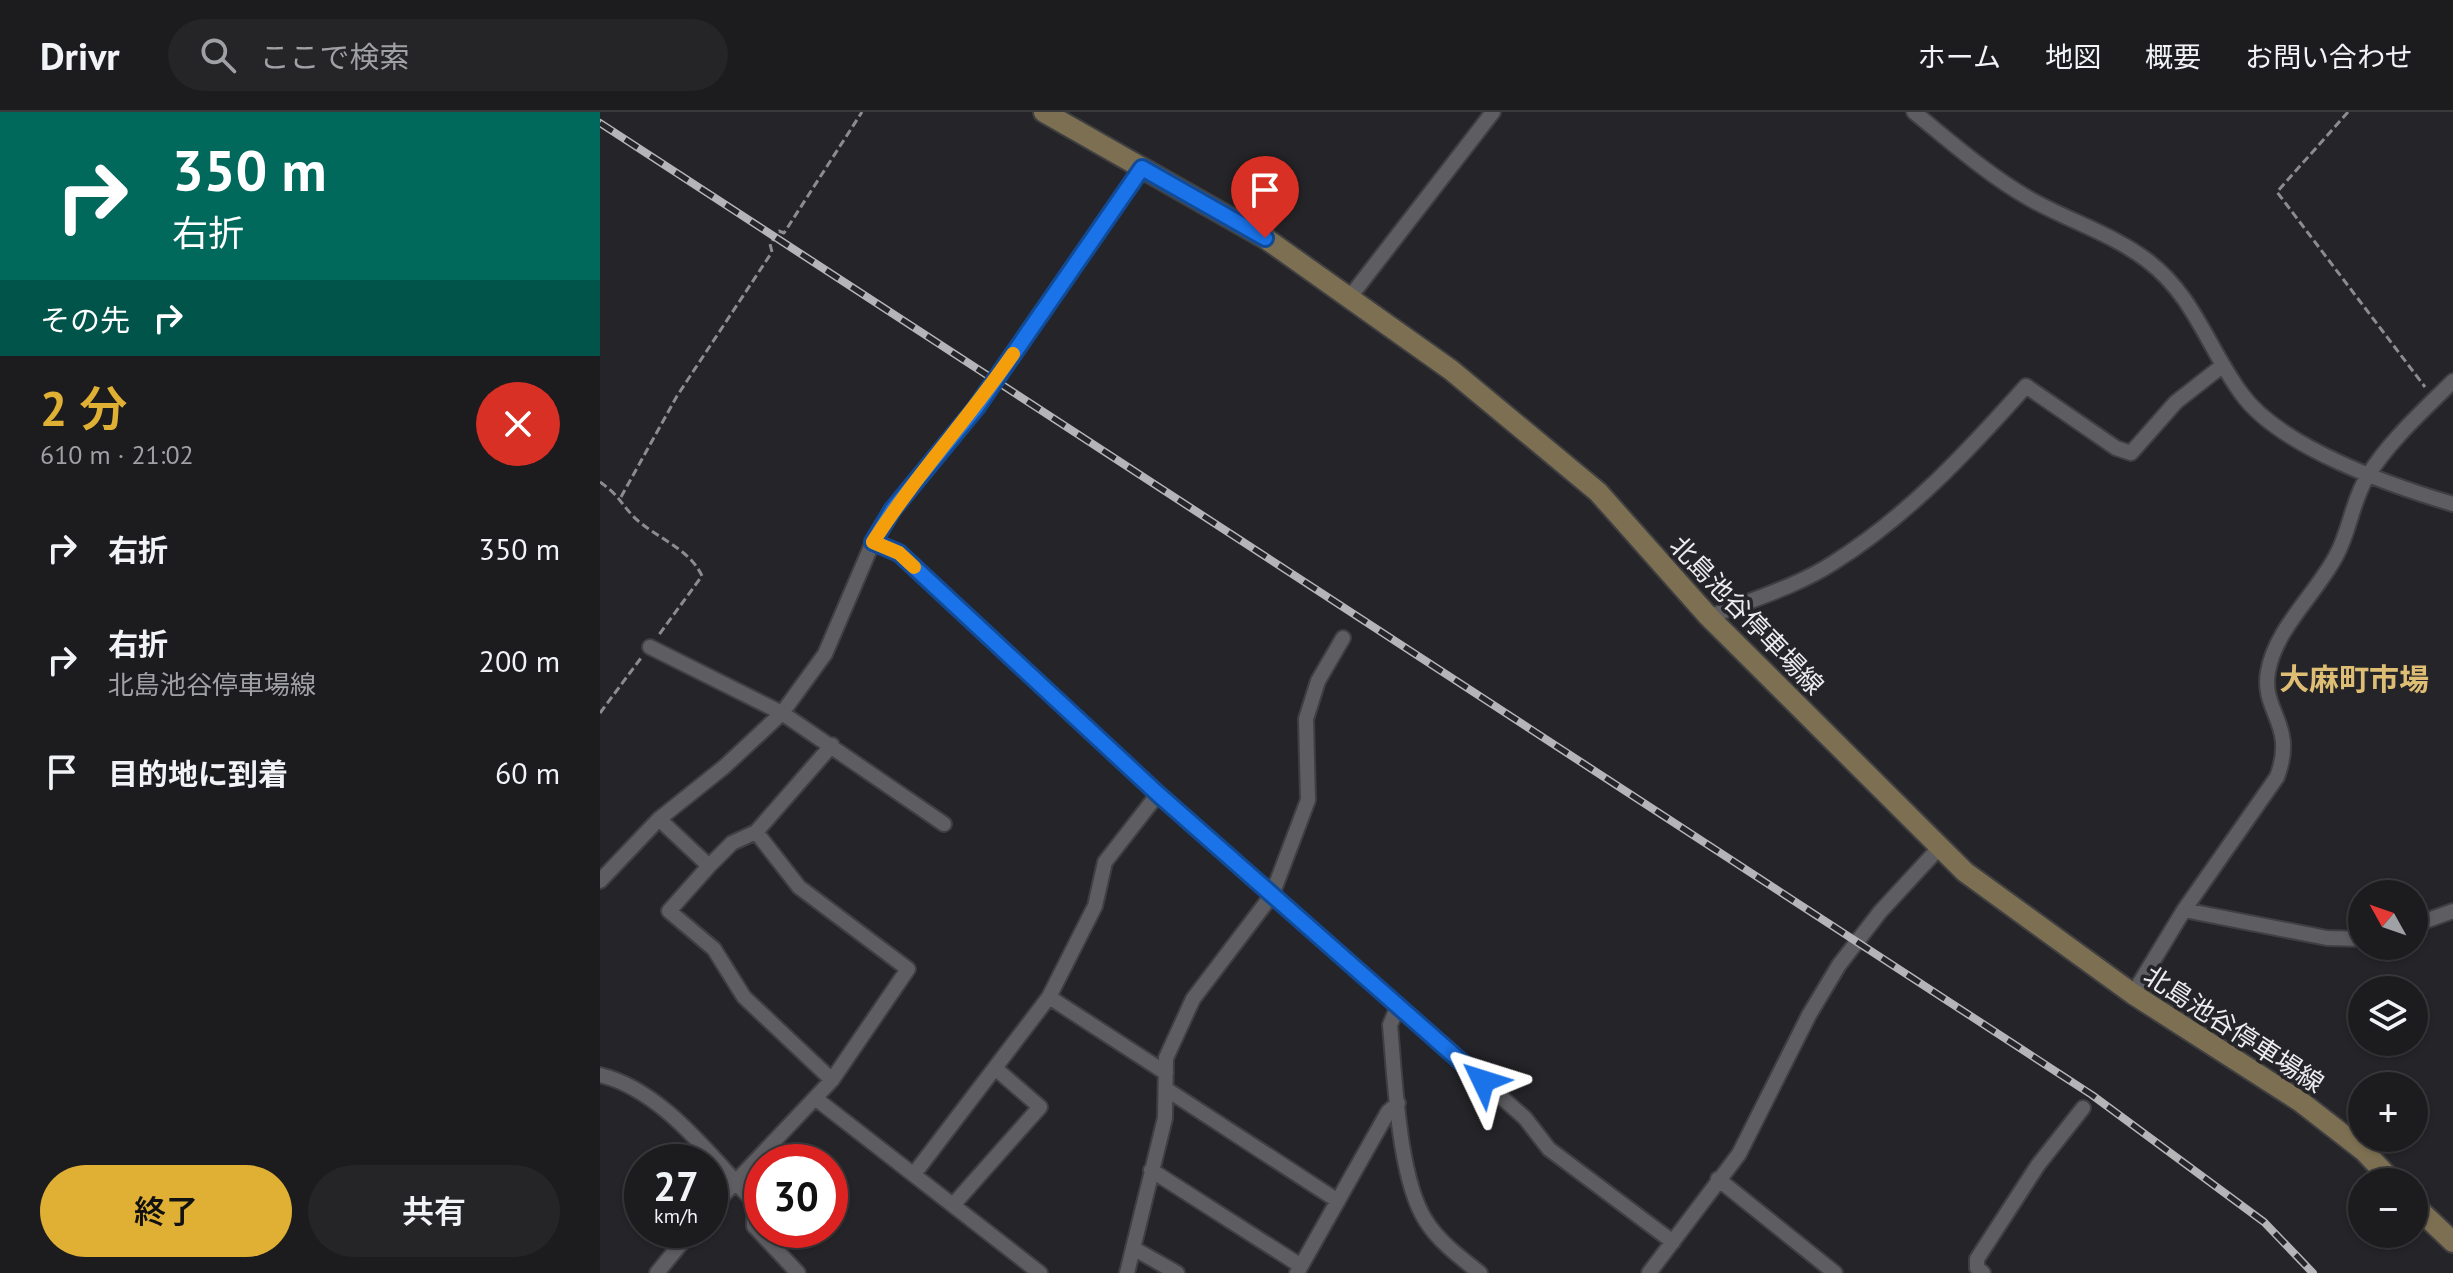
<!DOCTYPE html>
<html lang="ja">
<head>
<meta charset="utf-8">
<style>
	:root { --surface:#1c1b1e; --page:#252427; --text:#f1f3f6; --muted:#a0a1a4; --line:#3a393c; --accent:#e0b034 }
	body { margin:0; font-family:"PT Sans","Noto Sans JP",sans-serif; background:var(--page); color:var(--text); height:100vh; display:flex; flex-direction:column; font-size:30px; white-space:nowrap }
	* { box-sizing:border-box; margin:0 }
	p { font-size:26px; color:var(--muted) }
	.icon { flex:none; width:44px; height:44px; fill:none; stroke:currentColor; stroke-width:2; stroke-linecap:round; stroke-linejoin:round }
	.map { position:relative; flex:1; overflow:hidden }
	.sheet { display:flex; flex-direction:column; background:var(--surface); width:600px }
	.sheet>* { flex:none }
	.guide { background:#00695c; color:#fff; overflow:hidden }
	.needle { width:52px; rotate:310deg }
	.tools { position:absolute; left:1748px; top:768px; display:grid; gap:16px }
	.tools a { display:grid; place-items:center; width:80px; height:80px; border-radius:50%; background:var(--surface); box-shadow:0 2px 6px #0004,0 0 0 2px var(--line); font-size:40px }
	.speed { position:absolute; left:24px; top:1032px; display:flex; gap:16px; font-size:40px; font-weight:700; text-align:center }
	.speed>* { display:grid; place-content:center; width:104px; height:104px; border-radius:50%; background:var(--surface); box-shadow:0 2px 6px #0004,0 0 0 2px var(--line); line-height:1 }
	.speed small { font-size:20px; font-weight:400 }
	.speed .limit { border:12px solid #d22; background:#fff; color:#111 }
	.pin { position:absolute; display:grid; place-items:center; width:68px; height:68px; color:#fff; margin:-82px -34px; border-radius:50% 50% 50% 0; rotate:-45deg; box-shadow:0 0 8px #0007 }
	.pin .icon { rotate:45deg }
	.me { position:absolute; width:88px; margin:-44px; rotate:311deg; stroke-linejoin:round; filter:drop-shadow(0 0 6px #0008) }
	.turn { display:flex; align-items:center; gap:28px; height:168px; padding:0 40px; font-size:36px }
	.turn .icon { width:104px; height:104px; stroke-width:2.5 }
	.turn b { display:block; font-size:56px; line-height:68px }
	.then { display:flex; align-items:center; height:76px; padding:0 40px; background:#0003; gap:16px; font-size:30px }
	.round { display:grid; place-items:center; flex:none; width:84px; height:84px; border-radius:42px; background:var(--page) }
	.headline { display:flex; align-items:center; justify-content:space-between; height:136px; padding:0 40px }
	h1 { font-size:48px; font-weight:600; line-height:60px; color:var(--accent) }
	.action { display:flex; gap:16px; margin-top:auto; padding:16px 40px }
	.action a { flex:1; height:92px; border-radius:48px; background:var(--accent); color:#111; font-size:32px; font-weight:600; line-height:92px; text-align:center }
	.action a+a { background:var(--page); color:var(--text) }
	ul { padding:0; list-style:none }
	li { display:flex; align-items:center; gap:24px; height:112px; padding:0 40px }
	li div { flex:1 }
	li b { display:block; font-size:30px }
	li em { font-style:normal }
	header { display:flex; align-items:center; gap:48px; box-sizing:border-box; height:112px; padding:0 40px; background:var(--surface); border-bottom:2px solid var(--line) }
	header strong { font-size:38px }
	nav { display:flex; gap:44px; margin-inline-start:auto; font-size:28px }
	.search { width:560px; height:72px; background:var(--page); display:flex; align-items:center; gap:20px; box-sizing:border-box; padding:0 28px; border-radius:44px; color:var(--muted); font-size:30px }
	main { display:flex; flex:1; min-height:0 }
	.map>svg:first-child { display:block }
</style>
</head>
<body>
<header>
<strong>Drivr</strong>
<div class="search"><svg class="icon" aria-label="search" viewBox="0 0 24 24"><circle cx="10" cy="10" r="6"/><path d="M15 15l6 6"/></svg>ここで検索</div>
<nav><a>ホーム</a><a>地図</a><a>概要</a><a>お問い合わせ</a></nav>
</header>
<main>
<section class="sheet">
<div class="guide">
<div class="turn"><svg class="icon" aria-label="right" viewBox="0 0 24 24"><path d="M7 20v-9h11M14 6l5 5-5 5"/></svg><div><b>350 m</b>右折</div></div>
<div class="then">その先<svg class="icon" aria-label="right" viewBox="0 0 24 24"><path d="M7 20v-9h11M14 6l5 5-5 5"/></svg></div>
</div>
<div class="headline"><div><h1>2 分</h1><p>610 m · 21:02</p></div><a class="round" style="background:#d93025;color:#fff"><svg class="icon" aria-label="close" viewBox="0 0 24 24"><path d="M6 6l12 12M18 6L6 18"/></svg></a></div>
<ul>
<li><svg class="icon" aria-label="right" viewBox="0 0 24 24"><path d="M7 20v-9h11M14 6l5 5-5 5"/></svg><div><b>右折</b></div><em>350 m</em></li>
<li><svg class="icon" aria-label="right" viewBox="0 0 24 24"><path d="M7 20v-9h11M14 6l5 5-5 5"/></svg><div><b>右折</b><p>北島池谷停車場線</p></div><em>200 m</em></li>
<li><svg class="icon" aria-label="arrive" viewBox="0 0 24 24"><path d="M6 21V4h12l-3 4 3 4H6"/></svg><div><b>目的地に到着</b></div><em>60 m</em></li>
</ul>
<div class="action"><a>終了</a><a>共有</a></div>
</section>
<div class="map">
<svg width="1853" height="1161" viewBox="0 0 1853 1161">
	<rect width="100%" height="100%" fill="#252428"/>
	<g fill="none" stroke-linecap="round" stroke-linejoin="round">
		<g stroke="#3f3f42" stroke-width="18">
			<path id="street" d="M1314 0C1352 31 1388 63 1430 87 1469 109 1513 122 1548 149 1594 184 1608 236 1641 281 1679 335 1792 374 1853 392
				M750 185 893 0
				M273 430 299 441 558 682 925 1006 949 1037 1073 1130
				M1109 505C1150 488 1196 475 1233 451 1308 404 1368 339 1426 274L1516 336 1531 341 1576 290 1622 254
				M50 535 182 601 344 712
				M59 707 109 754 69 799 114 837 144 885 232 968
				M109 754 132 731 156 720
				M0 769 59 707 124 655 182 601 225 542 273 430 293 397 376 296 542 56
				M1584 798 1727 826 1762 827
				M1814 813 1853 799
				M1533 882 1584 798 1677 665C1697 612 1661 600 1668 560 1675 517 1716 482 1736 444 1750 419 1752 389 1767 365 1789 329 1824 298 1853 269
				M449 885 495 794 505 750 558 682
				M798 894 790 913C795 965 798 1066 826 1109 839 1130 861 1146 880 1161
				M0 963C63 978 112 1046 155 1091L154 1114 198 1161
				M566 977 738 1089
				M215 986 440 1161
				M551 1058 701 1154
				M314 1062 449 885 566 961
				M1118 1067 1235 1161
				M353 1093 440 995 395 956
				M110 1097 232 968 308 857 199 775 156 720 232 633
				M533 1136 577 1161
				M57 1161 92 1118
				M527 1161 565 1006 566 946 593 887 672 783 708 688 706 607 718 569 743 526
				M697 1161 788 1000 798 991
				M1049 1161 1139 1042 1209 903 1239 853 1280 800 1339 736
				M1383 1161 1377 1156V1147L1438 1053 1483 996"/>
		</g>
		<g stroke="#3f3f42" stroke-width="24">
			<path id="secondary" d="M444 0 665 126 851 258 998 380 1109 505 1365 760 1533 882 1701 990 1764 1039 1793 1070
				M1814 1093 1853 1130"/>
		</g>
		<path stroke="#8c8b8f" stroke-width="3" stroke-dasharray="8 4" stroke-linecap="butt" d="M1748 0 1677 80 1825 275
			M0 370C18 383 18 387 31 402 52 425 88 434 102 464L58 524
			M21 385 77 284 172 140 170 132 179 119 184 121 262 0
			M0 601 41 546"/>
		<use href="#street" stroke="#5e5e62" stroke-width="14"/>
		<use href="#secondary" stroke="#7d7052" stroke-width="20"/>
		<g stroke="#b5b5b8" stroke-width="8">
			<path id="rail" d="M0 11 1492 983 1664 1110 1713 1161"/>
		</g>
		<use href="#rail" stroke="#252428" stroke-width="5" stroke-dasharray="15" stroke-linecap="butt"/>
	</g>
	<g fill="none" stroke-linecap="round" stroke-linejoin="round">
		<g stroke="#114b97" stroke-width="20">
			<path id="route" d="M665 126 542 56 376 296 293 397 273 430 299 441 558 682 883 969"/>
		</g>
		<use href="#route" stroke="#1a73e8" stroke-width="14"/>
		<path stroke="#f59e0b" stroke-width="14" d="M314 455 299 441 273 430C315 364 369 306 413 242"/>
	</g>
	<g text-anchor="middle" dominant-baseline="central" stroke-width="7" stroke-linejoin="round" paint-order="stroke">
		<g font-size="26" fill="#ececef" stroke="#252428">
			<text transform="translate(1147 503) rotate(46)">北島池谷停車場線</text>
			<text transform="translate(1634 917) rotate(33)">北島池谷停車場線</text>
		</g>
		<g font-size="30" font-weight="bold" fill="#debe74" stroke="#252428">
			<text x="1754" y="566">大麻町市場</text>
		</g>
	</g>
</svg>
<div class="tools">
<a><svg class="needle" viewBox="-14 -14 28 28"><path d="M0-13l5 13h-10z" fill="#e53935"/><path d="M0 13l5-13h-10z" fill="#a0a1a4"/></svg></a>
<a><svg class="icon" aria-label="layers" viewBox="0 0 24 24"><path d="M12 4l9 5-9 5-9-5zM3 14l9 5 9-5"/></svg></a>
<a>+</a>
<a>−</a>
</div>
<div class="speed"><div>27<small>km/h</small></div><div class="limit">30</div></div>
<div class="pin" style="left:665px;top:126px;background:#d93025"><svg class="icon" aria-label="arrive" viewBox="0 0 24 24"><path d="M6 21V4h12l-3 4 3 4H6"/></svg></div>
<svg class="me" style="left:883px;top:969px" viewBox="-20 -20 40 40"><path d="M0-17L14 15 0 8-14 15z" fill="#1a73e8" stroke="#fff" stroke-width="4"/></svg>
</div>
</main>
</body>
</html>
